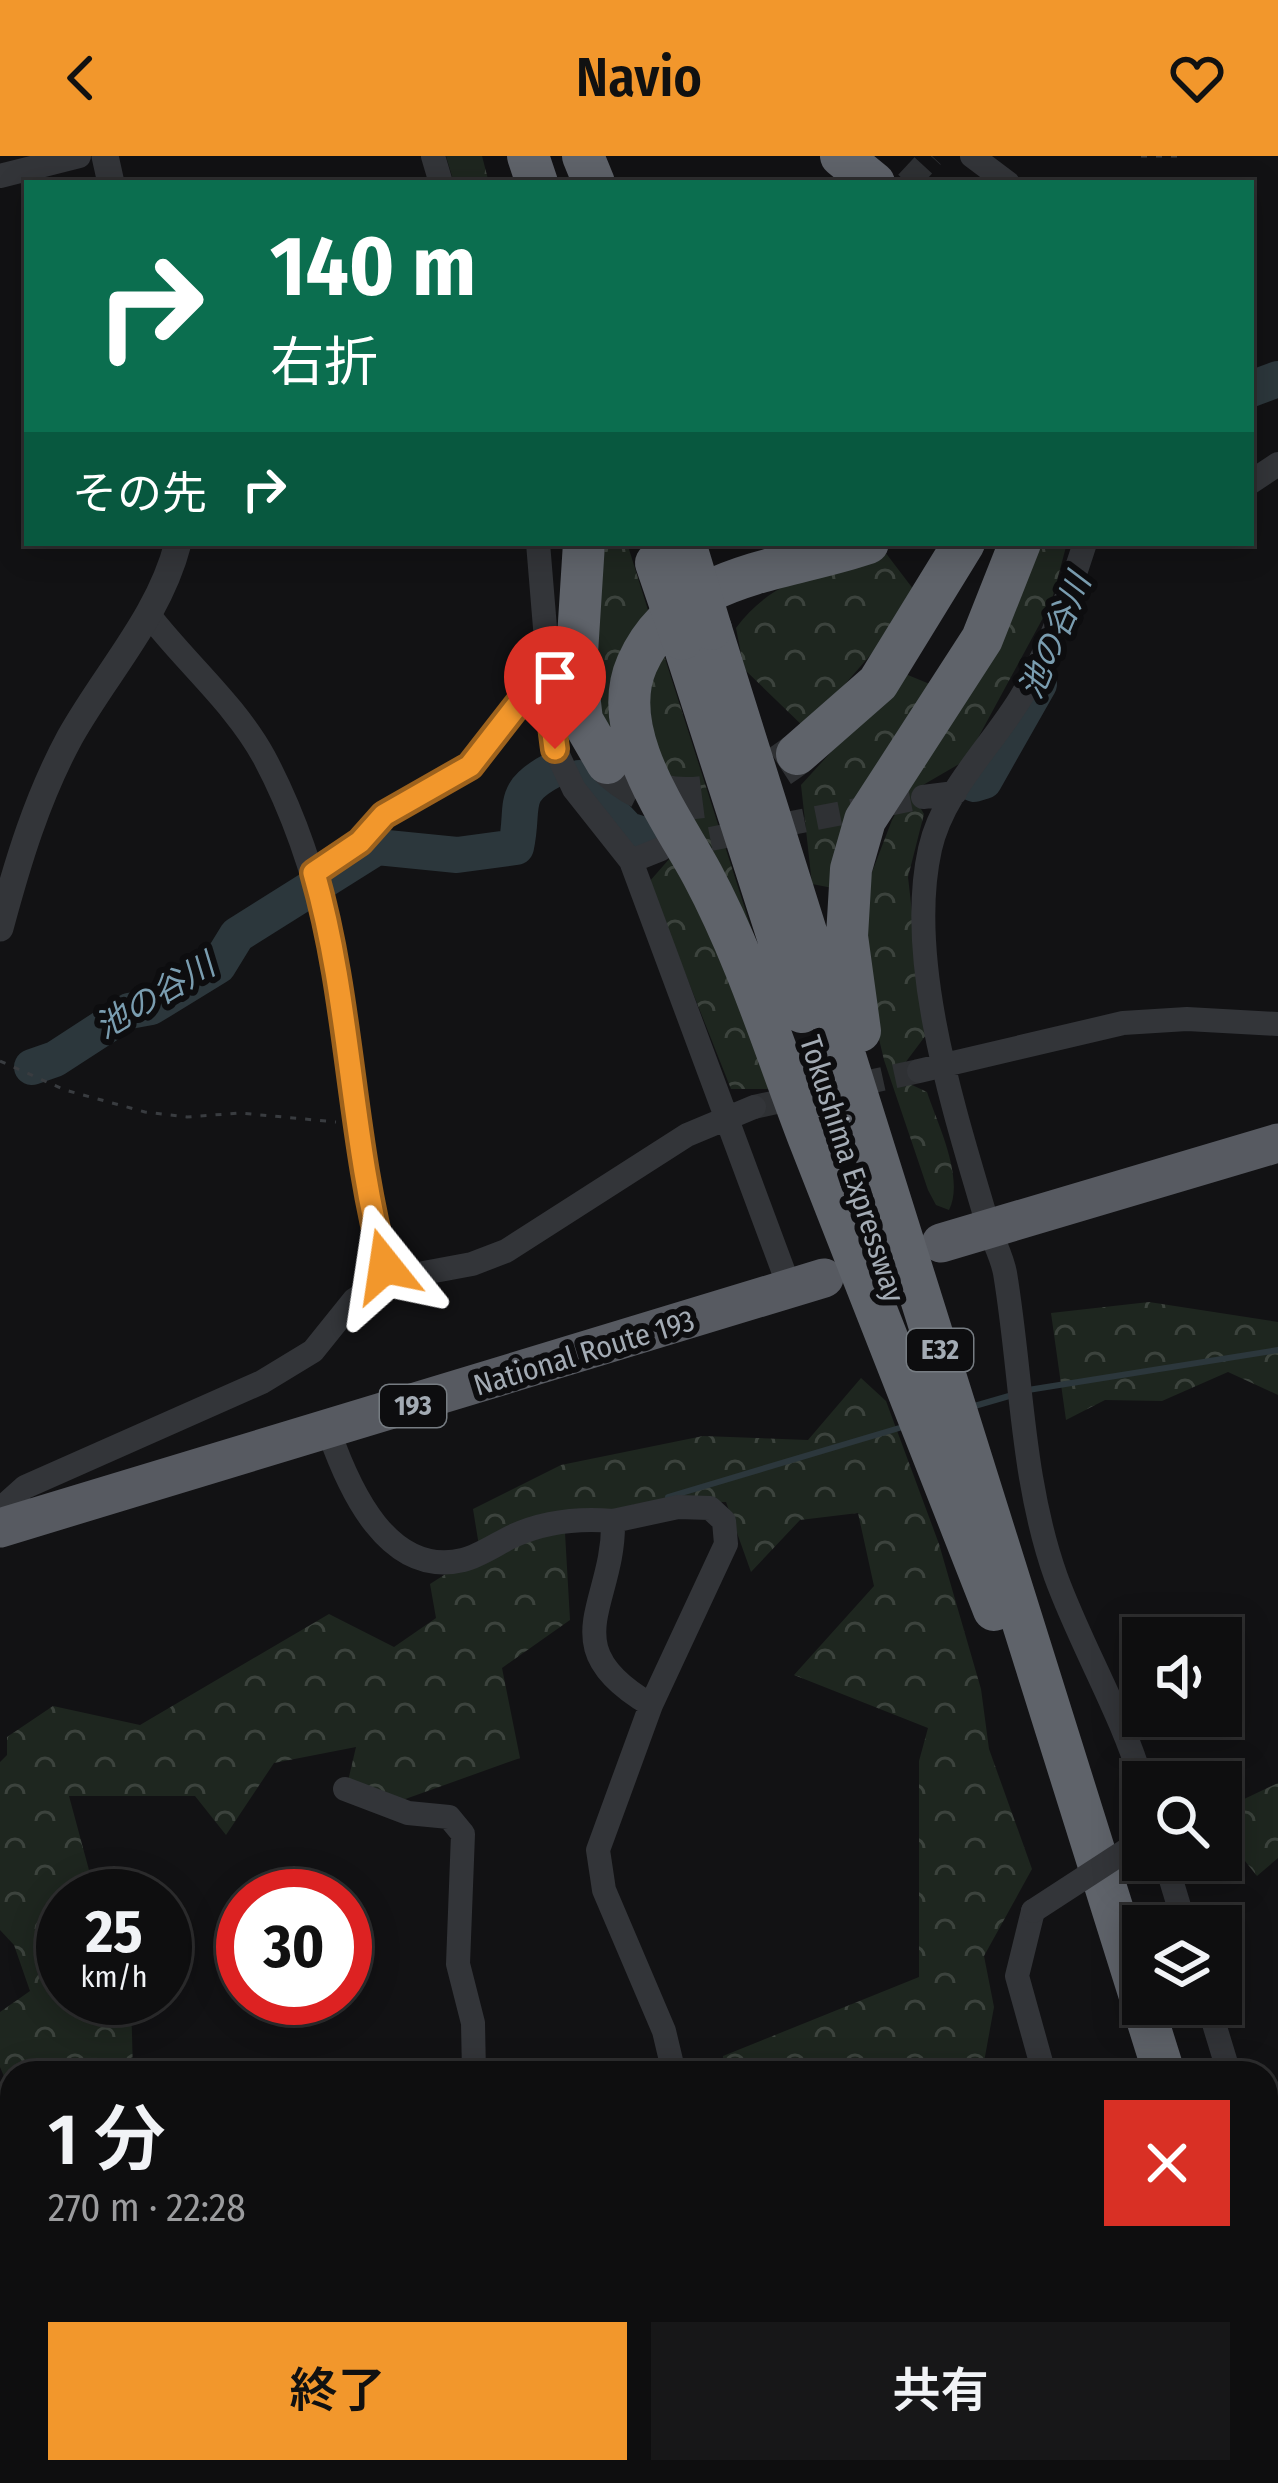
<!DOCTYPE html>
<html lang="ja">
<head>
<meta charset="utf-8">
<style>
	:root { --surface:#0e0e0f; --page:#171718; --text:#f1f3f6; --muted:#9b9c9e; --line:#2e2e2f; --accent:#f2972c }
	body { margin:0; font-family:"Fira Sans Condensed","Noto Sans JP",sans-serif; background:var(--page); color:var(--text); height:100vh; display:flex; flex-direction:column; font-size:45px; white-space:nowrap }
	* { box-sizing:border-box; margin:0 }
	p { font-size:39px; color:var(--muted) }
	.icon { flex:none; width:66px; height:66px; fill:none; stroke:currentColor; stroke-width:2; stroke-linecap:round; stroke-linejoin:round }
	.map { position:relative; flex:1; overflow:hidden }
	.side { position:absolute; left:0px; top:1905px; width:1278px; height:423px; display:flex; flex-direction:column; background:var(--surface); border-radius:36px 36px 0 0; box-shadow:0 6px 30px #0003,0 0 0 3px var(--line) }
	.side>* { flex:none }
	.top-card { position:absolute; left:24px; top:24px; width:1230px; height:366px; border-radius:0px; box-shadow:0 6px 30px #0003,0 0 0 3px var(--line); background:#0b6e4f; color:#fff; overflow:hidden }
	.fabs { position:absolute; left:1122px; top:1461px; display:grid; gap:24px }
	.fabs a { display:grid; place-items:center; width:120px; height:120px; border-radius:0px; background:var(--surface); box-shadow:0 6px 30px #0003,0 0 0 3px var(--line); font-size:60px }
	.speed { position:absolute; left:36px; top:1713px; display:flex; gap:24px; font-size:60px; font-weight:700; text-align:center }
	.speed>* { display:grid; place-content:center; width:156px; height:156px; border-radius:50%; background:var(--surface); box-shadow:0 6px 30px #0003,0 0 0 3px var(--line); line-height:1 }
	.speed small { font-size:30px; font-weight:400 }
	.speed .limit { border:18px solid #d22; background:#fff; color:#111 }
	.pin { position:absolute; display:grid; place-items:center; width:102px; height:102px; color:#fff; margin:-123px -51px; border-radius:50% 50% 50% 0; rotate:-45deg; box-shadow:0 0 12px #0007 }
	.pin .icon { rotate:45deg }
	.me { position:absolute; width:132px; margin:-66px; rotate:345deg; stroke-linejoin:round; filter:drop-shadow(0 0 9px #0008) }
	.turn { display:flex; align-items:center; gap:42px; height:252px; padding:0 48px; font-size:54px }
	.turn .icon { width:156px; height:156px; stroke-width:2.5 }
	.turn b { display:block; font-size:84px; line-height:102px }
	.then { display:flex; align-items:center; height:114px; padding:0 48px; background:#0003; gap:24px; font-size:45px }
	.round { display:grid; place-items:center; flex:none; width:126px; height:126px; border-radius:0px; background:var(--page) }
	.summary { display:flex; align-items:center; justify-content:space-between; height:204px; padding:0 48px }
	h1 { font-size:72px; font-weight:600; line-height:90px }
	.action { display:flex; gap:24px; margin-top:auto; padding:24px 48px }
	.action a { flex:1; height:138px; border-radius:0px; background:var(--accent); color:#111; font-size:48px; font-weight:600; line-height:138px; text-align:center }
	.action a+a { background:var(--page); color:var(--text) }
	header { display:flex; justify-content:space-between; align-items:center; height:156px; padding:0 48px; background:var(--accent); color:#111; font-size:54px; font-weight:600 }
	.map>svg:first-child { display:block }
</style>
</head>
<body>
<header><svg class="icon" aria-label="back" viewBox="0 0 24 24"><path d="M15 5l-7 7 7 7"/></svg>Navio<svg class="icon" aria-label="heart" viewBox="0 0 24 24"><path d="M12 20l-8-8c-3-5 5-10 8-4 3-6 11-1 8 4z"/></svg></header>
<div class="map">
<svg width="1278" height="2327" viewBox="0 0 1278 2327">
	<defs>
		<pattern id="forest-crowns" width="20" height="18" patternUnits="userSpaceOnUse" patternTransform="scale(3)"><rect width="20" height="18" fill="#1e261f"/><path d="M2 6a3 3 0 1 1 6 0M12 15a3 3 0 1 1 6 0" fill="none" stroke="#3c433d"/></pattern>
	</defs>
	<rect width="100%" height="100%" fill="#121214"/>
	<path fill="url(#forest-crowns)" d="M446 0H482L489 27H454Z
		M593 387H627L648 454C610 503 617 542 624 600L606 586 588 499Z
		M1040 387H1067L1051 447 966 604 923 629 918 648 924 658 908 721 926 879 905 907 910 928 927 936C937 967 965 1022 949 1054L936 1049 928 1034 884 904 865 824 864 737 892 664Z
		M885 396 920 442 806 573 744 513 736 472C773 421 828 413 885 396Z
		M662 493 762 806 659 617 646 523Z
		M903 517 937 531 838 733 812 728 801 629Z
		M671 701 729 815 772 933H731L649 726Z
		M1149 1146 1278 1166V1239L1228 1216 1162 1245 1105 1244 1066 1264 1051 1157Z
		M861 1222 886 1245 939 1388 981 1533 989 1593 1032 1713 984 1800 994 1851 982 1917H722L723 1900 919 1821V1605L928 1572 794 1519 874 1430 858 1357 800 1364 751 1416 726 1346 635 1348 565 1377 570 1464 502 1512 520 1602 383 1651 348 1625 356 1591 274 1607 226 1679 195 1640H69L96 1740H63V1842H131L133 1917H12V1939L0 1911V1856L30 1835 14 1789 0 1774V1606L7 1599V1581L53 1550 140 1569 329 1458 394 1491 436 1462 430 1428 480 1396 473 1353 561 1309 703 1280 808 1284Z
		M1278 1627V1702L1257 1720 1221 1675V1654Z"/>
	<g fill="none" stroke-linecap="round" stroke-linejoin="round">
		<path stroke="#2c373c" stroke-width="6" d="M1028 1234 1278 1194
			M971 1251 1016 1238
			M668 1341 906 1270"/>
		<path stroke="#2c373c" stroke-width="36" d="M1251 233 1278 223
			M579 622 628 674 655 682
			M974 628 984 625 1039 528
			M32 911 55 903 129 855 151 851 218 810 237 779 377 691 457 699 516 691C525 649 509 637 553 614"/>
		<path stroke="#2f3134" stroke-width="24" stroke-dasharray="24 12" stroke-linecap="butt" d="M907 27 932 0
			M675 690 923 641
			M754 951 919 915"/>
		<path stroke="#2f3134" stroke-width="42" stroke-dasharray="42 21" stroke-linecap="butt" d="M607 607C664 666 739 642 797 598"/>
		<path stroke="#393c40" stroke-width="3" stroke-dasharray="6 9" stroke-linecap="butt" d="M1141 0H1182
			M0 905 65 934 145 956 187 961 240 957 336 966
			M0 2077 12 2076
			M198 2327 202 2316"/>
		<path stroke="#333539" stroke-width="24" d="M433 0 441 27
			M972 0 1008 27
			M0 20 79 0
			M1251 326 1278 308
			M538 387 555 593 574 633 631 705 790 1133
			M1085 387C1068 440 1051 489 1023 538 994 588 943 634 930 693 905 805 955 957 987 1066 992 1083 1002 1100 1005 1117 1022 1219 1021 1323 1056 1421 1082 1492 1122 1557 1143 1630
			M149 459C186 507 235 548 264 601 335 734 346 879 366 1025 370 1059 384 1090 386 1124
			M923 641 955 637
			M631 705 661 693
			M314 717 360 686 384 659 469 610 533 529 546 524
			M919 915 1123 867 1187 863 1278 868
			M329 1276C349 1333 388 1422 463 1404 480 1400 498 1387 513 1380 546 1365 578 1362 613 1365 615 1449 550 1490 651 1549
			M613 1365 678 1351 710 1352 724 1365 726 1388 651 1549 598 1694 604 1734 664 1875 674 1917
			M1 1372 7 1347 25 1331 262 1226 313 1195 354 1144 386 1124 472 1108 506 1095 687 979 754 951
			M345 1633 408 1657 449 1661 463 1678 458 1808 473 1867 474 1917
			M1165 1704 1185 1770
			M1033 1755 1017 1820 1044 1917
			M1208 1848 1229 1917
			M1266 2015 1278 2010
			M1266 2044 1278 2088
			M541 2316V2327
			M1183 2316 1186 2327
			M1083 2327 1084 2316"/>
		<path stroke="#333539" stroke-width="27" d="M105 0 111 27
			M0 772C18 705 37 642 70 581 107 515 159 461 178 387"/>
		<path stroke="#575a61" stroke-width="39" d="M941 1087 1278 987
			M0 1372 824 1122"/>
		<path stroke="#5f636a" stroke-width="42" d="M528 0 537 27
			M583 0 594 27
			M841 0 874 27
			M584 387 576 513 582 564 607 607
			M868 387C783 416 678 416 637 508 607 576 671 661 702 718 748 804 776 898 811 988 871 1144 933 1299 994 1454
			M711 473 1164 1917
			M682 483 802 856
			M797 598 878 527 964 387
			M860 875 847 780 851 713 865 664 982 483 1020 387
			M1266 2275 1278 2325
			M1244 2316 1247 2327"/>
		<path stroke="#333539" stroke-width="24" d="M1033 1755 1136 1688"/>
		<path stroke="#5f636a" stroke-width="42" d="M688 397 711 473
			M656 407 682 483"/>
	</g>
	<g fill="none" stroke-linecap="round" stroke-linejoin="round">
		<g stroke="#9d621d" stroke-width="30">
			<path id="route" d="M385 1110C350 981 351 846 314 717L360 686 384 659 470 610 533 529 546 524 555 593"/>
		</g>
		<use href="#route" stroke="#f2972c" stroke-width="21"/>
	</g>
	<g text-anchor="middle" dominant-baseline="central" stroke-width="12" stroke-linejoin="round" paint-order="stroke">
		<g fill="#0d0d0f" stroke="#767c82" stroke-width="3">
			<rect x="907" y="1173" width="66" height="42" rx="9"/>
			<rect x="380" y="1229" width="66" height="42" rx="9"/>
		</g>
		<g font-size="27" font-weight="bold" fill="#a3abb4">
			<text x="940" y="1194">E32</text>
			<text x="413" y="1250">193</text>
		</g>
		<g font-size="30" fill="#a3abb4" stroke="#0d0d0f">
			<text transform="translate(852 1013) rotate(72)">Tokushima Expressway</text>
			<text transform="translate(584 1197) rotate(-17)">National Route 193</text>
		</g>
		<g font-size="33" font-style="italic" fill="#7a9db0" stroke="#0d0d0f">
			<text transform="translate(1055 480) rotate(-67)">池の谷川</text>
			<text transform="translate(155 840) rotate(-31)">池の谷川</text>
		</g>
	</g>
</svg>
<div class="fabs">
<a><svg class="icon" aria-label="sound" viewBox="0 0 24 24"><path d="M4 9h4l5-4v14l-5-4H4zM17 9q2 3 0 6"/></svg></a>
<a><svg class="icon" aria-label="search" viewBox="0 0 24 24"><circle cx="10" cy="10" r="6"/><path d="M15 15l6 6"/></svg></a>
<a><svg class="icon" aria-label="layers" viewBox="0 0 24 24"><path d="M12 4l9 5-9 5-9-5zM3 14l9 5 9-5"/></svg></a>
</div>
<div class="speed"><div>25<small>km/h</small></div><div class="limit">30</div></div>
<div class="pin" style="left:555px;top:593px;background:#d93025"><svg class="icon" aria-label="arrive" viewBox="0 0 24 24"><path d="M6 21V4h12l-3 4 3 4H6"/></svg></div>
<svg class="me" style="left:385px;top:1110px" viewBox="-20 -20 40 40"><path d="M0-17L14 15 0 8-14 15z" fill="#f2972c" stroke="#fff" stroke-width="4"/></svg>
<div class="top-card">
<div class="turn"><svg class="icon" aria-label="right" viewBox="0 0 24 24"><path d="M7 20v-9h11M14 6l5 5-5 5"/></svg><div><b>140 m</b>右折</div></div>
<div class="then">その先<svg class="icon" aria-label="right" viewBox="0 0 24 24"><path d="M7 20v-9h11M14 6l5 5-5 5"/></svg></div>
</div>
<section class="side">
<div class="summary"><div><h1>1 分</h1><p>270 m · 22:28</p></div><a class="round" style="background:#d93025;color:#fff"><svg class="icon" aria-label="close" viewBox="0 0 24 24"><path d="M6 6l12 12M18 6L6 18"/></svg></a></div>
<div class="action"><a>終了</a><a>共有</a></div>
</section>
</div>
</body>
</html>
